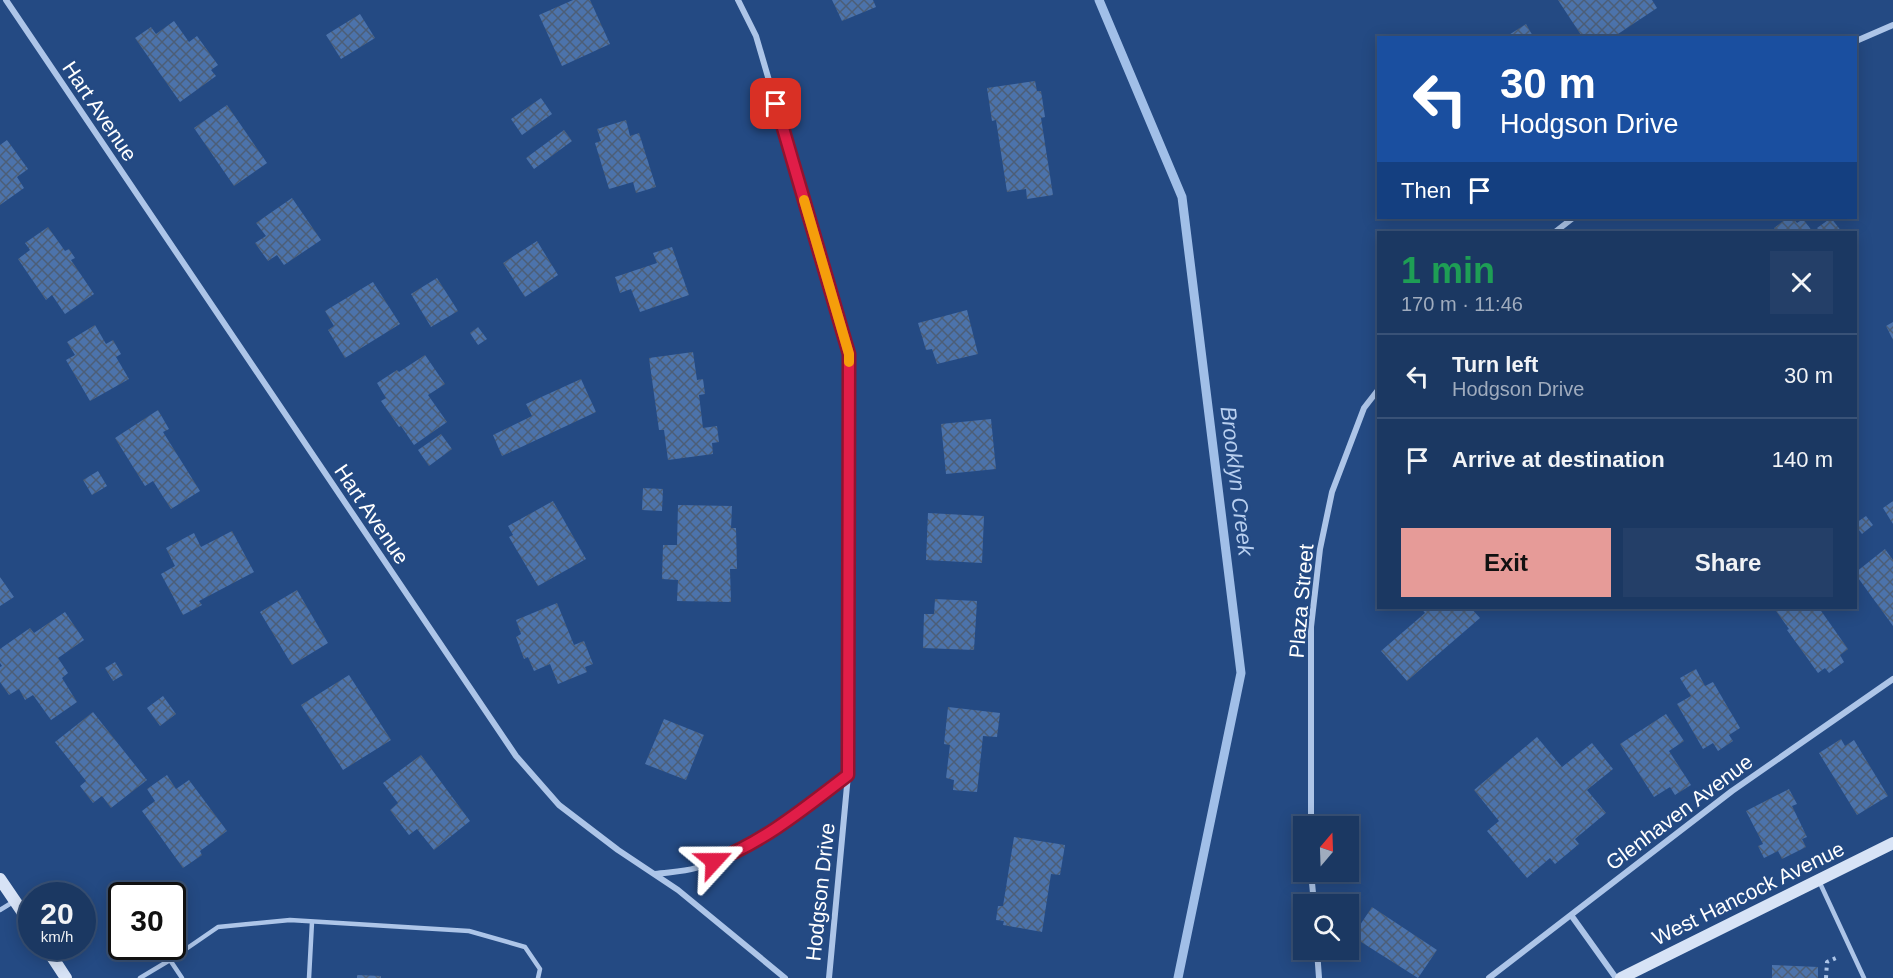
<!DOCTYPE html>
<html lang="en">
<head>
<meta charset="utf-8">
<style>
	:root { --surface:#1b3862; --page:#243f68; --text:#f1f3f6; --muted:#a0acbe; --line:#395277; --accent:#e69b98 }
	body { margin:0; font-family:Helvetica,sans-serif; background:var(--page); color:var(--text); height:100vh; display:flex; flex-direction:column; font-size:22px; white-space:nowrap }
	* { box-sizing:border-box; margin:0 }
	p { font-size:20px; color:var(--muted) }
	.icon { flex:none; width:33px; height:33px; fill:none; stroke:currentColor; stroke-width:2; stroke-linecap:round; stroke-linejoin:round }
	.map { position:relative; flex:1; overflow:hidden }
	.details { position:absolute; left:1377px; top:231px; width:480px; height:378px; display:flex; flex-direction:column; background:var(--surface); border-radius:0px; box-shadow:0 3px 15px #0003,0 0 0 2px var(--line) }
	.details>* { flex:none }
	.guide { position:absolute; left:1377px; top:36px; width:480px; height:183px; border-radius:0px; box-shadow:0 3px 15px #0003,0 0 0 2px var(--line); background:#1a4fa0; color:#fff; overflow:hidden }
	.needle { width:39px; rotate:19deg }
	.tools { position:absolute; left:1293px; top:816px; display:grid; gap:12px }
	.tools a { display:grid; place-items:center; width:66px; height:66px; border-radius:0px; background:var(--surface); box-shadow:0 3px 15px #0003,0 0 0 2px var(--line); font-size:30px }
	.speed { position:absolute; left:18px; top:882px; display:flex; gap:12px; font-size:30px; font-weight:700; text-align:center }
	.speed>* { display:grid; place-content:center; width:78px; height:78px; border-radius:50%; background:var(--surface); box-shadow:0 3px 15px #0003,0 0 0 2px var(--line); line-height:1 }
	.speed small { font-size:15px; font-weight:400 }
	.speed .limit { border:3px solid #111; border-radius:9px; background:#fff; color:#111 }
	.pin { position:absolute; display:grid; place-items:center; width:51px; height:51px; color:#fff; margin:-26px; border-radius:12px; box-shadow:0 3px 9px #0006 }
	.me { position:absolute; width:66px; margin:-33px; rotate:66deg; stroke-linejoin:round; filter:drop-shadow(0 0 4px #0008) }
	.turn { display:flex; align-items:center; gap:21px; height:126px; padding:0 24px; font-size:27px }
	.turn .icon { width:78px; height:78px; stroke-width:2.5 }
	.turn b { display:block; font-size:42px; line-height:51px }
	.then { display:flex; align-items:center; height:57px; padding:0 24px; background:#0003; gap:12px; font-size:22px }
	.round { display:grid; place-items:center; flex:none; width:63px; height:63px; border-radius:0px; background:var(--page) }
	.head { display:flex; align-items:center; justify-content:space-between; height:102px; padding:0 24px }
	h1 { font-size:36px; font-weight:700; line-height:45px; color:#1e9e55 }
	.cta { display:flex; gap:12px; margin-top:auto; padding:12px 24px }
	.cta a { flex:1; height:69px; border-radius:0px; background:var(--accent); color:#111; font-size:24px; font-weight:700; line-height:69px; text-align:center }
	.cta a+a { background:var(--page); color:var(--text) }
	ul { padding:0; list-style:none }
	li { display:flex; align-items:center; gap:18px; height:84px; padding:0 24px; border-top:2px solid var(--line) }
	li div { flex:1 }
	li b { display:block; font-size:22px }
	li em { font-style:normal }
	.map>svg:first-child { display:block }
</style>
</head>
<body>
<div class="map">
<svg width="1893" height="978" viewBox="0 0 1893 978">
	<defs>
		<pattern id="building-cross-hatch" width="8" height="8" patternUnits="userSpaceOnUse" patternTransform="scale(1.5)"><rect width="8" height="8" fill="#4c73ab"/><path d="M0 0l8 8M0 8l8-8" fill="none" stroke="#4c5e77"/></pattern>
	</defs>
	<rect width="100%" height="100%" fill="#244a83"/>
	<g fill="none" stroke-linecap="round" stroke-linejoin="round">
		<path stroke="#a1bfe8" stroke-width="9" d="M1099 0 1182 197 1241 673 1178 978"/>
	</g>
	<path fill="url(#building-cross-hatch)" d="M573 0H590L610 44 562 66 539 15Z
		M832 0H873L876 7 842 21Z
		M1558 0H1652L1657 8 1612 38H1583Z
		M360 14 375 38 341 59 326 35Z
		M174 21 189 42 197 36 218 65 211 70 216 76 180 102 135 38 151 27 156 34Z
		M1526 24 1534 38H1504Z
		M1035 81 1037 91H1041L1045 117 1041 118 1053 195 1027 199 1026 189 1007 192 996 120 992 121 987 88Z
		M541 98 552 114 522 135 511 119Z
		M227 105 267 163 234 186 194 128Z
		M626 120 630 136 639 133 656 187 636 193 633 182 609 189 595 143 601 141 597 129Z
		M564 130 572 141 534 169 526 158Z
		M7 140 28 169 17 177 24 188 0 205V145Z
		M292 198 321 240 284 265 277 255 268 261 255 243 266 236 256 223Z
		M1787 218H1793L1797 223 1803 219 1813 232H1777L1774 228Z
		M1831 218 1842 232H1821L1817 228Z
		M48 227 65 251 69 249 75 258 71 260 94 294 65 314 52 295 46 300 18 259 30 250 25 243Z
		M537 241 558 275 525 297 503 263Z
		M672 247 689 295 640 312 631 289 620 293 615 277 657 263 653 253Z
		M437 278 458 311 431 327 411 294Z
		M373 282 400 324 345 358 328 330 334 326 325 311Z
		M967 310 978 354 937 364 932 349 926 350 918 323Z
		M1893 322V340L1886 326Z
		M95 325 106 344 113 340 121 354 116 357 129 379 90 401 66 360 75 355 67 342Z
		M478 327 487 339 478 345 470 333Z
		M693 352 697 380 703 379 705 394 699 395 703 428 717 426 719 442 712 443 713 454 668 460 664 430H659L649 358Z
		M425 355 445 384 428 395 447 422 414 445 401 426 399 427 381 401 386 398 377 383 397 370 399 372Z
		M581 379 596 412 502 456 493 435 532 416 526 404Z
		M158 410 169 429 163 432 200 491 171 509 153 481 145 486 115 438Z
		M991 419 996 469 946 474 941 424Z
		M441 434 452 449 429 466 418 450Z
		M98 471 107 486 92 495 83 480Z
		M643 488 663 489 662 511 642 510Z
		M553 501 586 559 538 586 509 537 513 535 508 526Z
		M1893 501V524L1883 508Z
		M678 505 732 506 731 528H736L737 569H730L731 602 677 601 678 580 662 579 663 545H677Z
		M928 513 984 516 982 563 926 560Z
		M1866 516 1873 525 1862 534 1856 526V523Z
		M232 531 254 572 199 601 202 605 183 615 161 574 175 566 166 548 194 533 201 547Z
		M1885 549 1893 560V626L1856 575V572Z
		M0 577 14 597 0 606Z
		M297 590 328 643 292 665 260 612Z
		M935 599 977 601 974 650 923 648 924 614H934Z
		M557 603 574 645 584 641 593 664 585 667 587 672 558 684 550 664 534 671 528 657 524 659 516 637 521 634 516 620Z
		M1421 608H1471L1480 618 1407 681 1381 651 1425 613Z
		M1781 608H1819L1848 649 1840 655 1844 662 1829 673 1825 668 1818 673 1787 630 1789 629 1776 611Z
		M65 612 84 640 58 658 68 673 62 678 77 702 51 720 33 695 25 700 19 689 9 695 0 682V667L2 666 0 663V649L30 628 34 633Z
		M115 662 123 675 113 681 105 668Z
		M1696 669 1705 686 1713 682 1740 728 1729 735 1733 741 1718 751 1713 743 1703 749 1677 704 1691 696 1680 678Z
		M349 675 391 740 343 770 301 705Z
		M163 696 176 714 160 726 147 708Z
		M948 707 1000 713 997 737 983 736 977 792 953 790 954 780 946 778 950 745 944 744Z
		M93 712 147 780 111 808 102 796 93 803 80 786 86 781 55 742Z
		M1666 714 1684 741 1669 751 1691 785 1675 795 1670 787 1654 797 1620 744Z
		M664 719 704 735 686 780 645 764Z
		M1537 737 1562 767 1592 743 1613 769 1587 790 1606 813 1575 839 1579 844 1555 864 1550 858 1527 878 1487 831 1499 821 1474 790Z
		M1841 739 1845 746 1854 740 1888 796 1857 815 1819 753Z
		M421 755 470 821 434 850 417 829 409 835 390 810 398 803 383 783Z
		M167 775 176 789 189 780 227 831 200 851 202 855 183 868 142 811 155 801 147 789Z
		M1789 789 1797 804 1792 806 1807 837 1802 839 1806 847 1782 859 1778 851 1764 858 1758 846 1763 844 1746 811Z
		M1014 837 1065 845 1060 875 1051 874 1042 932 1003 925 1004 921 996 920 998 906H1003Z
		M1372 907 1437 950 1418 978 1358 940V928Z
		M1772 965 1818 967V978H1772Z
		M357 975 381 976V978H357Z"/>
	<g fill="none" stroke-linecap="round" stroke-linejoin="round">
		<path stroke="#adc5e8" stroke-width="4" stroke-dasharray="3 4.5" stroke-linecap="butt" d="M1826 978 1827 962 1836 958"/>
		<path stroke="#adc5e8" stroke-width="4.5" d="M1819 881 1864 978
			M0 910 13 902
			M170 960 182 978
			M140 978 170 960 218 927 290 920 469 931 525 947 540 969 538 978
			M309 978 312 922"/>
		<path stroke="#adc5e8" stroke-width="6" d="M6 0 516 756 559 805 618 850 678 890 785 978
			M738 0 756 36 849 354 848 775 829 978
			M1856 41 1893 25
			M1555 232 1573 218
			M1311 826V627L1320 549 1332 492 1364 408 1378 390
			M1311 872 1314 904
			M655 874C668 872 683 872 696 868 754 849 801 811 848 775
			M1571 915 1616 978
			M1317 950 1319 978
			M1489 978 1732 791 1893 679"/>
		<path stroke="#d7e3f6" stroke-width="12" d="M0 879 32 926
			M45 946 66 978
			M1621 978 1893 843"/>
	</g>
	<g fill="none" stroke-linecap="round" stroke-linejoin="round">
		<g stroke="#92132f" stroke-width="15">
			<path id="route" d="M714 861C764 842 806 807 848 775L849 354 776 104"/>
		</g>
		<use href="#route" stroke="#e11d48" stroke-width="10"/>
		<path stroke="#f59e0b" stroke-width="10" d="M804 200 849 354V362"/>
	</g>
	<g text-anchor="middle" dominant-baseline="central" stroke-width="4.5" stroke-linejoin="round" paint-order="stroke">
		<g font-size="21" fill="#fff" stroke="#244a83">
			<text transform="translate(100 111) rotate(56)">Hart Avenue</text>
			<text transform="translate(372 514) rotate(56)">Hart Avenue</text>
			<text transform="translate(1301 601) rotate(-85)">Plaza Street</text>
			<text transform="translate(1679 812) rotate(-37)">Glenhaven Avenue</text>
			<text transform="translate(820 892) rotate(-84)">Hodgson Drive</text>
			<text transform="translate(1748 893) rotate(-26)">West Hancock Avenue</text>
		</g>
		<g font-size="22" font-style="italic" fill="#b8cfef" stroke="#244a83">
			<text transform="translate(1237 481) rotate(83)">Brooklyn Creek</text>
		</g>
	</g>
</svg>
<div class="tools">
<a><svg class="needle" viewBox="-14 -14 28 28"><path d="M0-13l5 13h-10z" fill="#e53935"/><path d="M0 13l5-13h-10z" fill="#a0acbe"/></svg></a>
<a><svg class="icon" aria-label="search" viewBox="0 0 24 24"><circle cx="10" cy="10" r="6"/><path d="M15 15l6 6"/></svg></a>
</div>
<div class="speed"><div>20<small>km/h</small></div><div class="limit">30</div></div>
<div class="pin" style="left:776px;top:104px;background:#d93025"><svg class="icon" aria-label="arrive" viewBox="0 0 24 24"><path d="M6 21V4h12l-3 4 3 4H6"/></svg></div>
<svg class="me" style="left:714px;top:861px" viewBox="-20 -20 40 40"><path d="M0-17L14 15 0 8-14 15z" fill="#e11d48" stroke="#fff" stroke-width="4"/></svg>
<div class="guide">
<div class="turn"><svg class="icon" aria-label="left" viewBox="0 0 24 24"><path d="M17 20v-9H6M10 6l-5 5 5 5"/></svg><div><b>30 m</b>Hodgson Drive</div></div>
<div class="then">Then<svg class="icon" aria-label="arrive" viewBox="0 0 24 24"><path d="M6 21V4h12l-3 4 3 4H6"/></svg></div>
</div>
<section class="details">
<div class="head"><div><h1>1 min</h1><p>170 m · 11:46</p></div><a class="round"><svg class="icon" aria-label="close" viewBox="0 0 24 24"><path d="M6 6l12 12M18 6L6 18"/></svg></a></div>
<ul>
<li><svg class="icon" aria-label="left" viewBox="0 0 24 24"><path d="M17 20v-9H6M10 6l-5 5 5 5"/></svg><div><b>Turn left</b><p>Hodgson Drive</p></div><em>30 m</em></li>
<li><svg class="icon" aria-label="arrive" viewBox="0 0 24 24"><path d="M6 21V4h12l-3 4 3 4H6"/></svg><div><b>Arrive at destination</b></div><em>140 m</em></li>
</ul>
<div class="cta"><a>Exit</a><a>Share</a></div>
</section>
</div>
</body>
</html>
